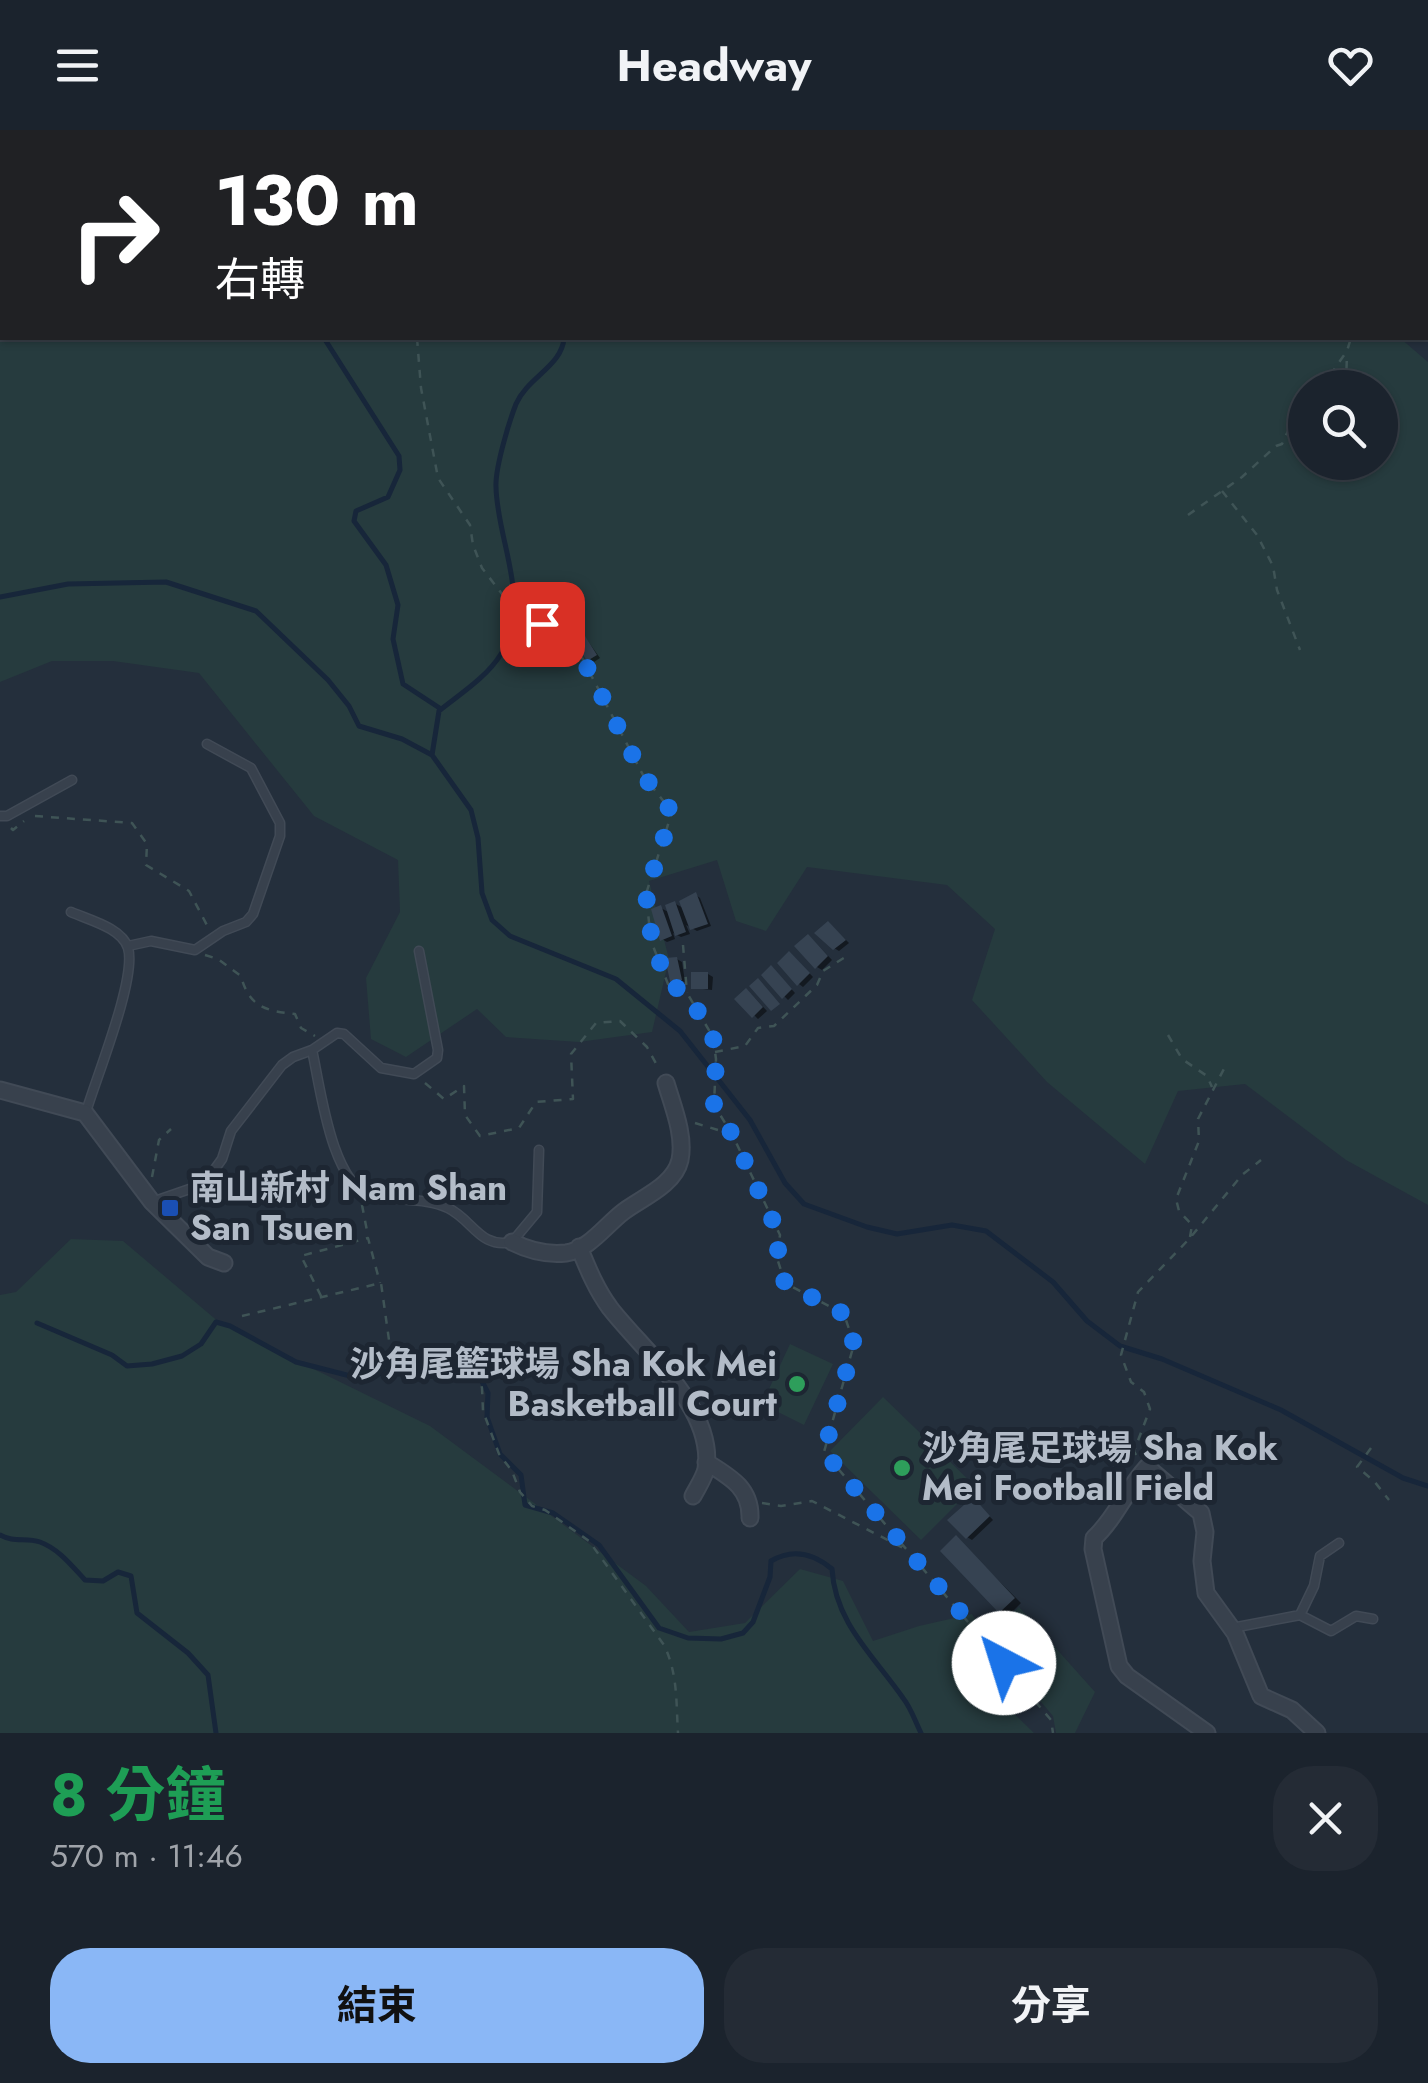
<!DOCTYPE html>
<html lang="zh-TW">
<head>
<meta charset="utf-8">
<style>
	:root { --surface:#1b232d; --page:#242b35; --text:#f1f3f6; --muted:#a0a4aa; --line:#394049; --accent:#8ab7f6 }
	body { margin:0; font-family:Jost,"Noto Sans TC",sans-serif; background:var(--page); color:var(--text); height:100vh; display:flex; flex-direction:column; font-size:38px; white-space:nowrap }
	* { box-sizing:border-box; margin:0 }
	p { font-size:32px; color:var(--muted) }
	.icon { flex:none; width:55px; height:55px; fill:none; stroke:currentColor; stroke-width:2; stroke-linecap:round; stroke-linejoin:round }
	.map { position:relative; height:1603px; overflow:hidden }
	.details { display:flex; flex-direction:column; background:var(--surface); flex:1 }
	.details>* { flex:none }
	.guide { position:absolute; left:0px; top:0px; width:1430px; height:210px; box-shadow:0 2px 8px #0004,0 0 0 2px var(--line); background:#202124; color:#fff; overflow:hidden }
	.buttons { position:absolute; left:1288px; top:240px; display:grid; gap:20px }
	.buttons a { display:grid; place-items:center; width:110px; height:110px; border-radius:50%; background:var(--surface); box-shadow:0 2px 8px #0004,0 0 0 2px var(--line); font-size:50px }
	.pin { position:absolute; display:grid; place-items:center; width:85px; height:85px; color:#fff; margin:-42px; border-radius:20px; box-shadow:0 5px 15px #0006 }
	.me { position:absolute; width:110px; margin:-55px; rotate:320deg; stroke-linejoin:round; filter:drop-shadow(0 0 8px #0008) }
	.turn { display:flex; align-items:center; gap:35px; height:210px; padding:0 50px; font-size:45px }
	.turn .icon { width:130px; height:130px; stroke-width:2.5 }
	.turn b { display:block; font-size:70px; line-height:85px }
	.round { display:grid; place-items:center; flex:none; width:105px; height:105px; border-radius:40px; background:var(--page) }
	.summary { display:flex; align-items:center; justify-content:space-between; height:170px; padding:0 50px }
	h1 { font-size:60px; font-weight:700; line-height:75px; color:#1e9e55 }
	.action { display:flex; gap:20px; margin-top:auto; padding:20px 50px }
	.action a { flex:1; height:115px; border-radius:40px; background:var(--accent); color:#111; font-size:40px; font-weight:700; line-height:115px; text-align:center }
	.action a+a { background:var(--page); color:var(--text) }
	header { display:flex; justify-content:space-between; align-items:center; height:130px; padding:0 50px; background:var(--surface); font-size:45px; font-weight:700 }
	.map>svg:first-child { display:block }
</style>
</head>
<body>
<header><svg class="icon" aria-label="menu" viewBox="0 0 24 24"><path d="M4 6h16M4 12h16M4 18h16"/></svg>Headway<svg class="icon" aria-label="heart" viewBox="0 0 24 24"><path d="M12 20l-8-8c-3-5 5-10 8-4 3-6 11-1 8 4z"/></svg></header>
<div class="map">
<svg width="1428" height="1603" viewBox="0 0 1428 1603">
	<rect width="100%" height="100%" fill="#242f3c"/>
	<path fill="#263b3e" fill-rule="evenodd" d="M0 0H1406L2 2V208H1400L1428 232V1075L1346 1030 1245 954 1178 961 1145 1034 1047 952 972 870 995 799 947 755 807 737 766 801 736 791 717 730 649 751 669 829 652 902 579 912 506 907 477 879 406 927 371 909 366 848 400 782 398 730 314 686 199 543 113 531H52L0 552ZM1305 258H1380V332H1305Z
		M71 1109 123 1111 220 1193 430 1296 646 1456 689 1502 745 1493 800 1439 843 1451 873 1511 919 1496 972 1484 986 1507 1019 1477 1095 1562 1075 1603H1056L1053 1586 991 1513 1001 1533 995 1565 1034 1603H0V1165L16 1162Z
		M790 1214 833 1234 804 1295 762 1274Z
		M883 1267 975 1356 921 1410 830 1321Z"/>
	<path fill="#0007" d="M575 493 600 528 594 532 589 529Z
		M696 765 700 768 711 796 697 801 686 795 690 804 681 807 673 803 675 809 667 812 662 809 661 778 670 783 674 773 685 779Z
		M833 797 849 813 839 821 834 818Z
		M813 810 832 830 822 840 817 837Z
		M794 827 813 847 803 857 799 854Z
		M677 829 682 832 685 852 672 849Z
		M772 838 795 863 788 870 764 845Z
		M708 844 713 847 712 860 694 858Z
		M751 864 767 881 758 889 738 869Z
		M974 1370 993 1390 972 1410 967 1407Z
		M956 1408 1021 1473 1008 1486 1000 1481Z"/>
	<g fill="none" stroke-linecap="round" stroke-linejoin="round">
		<path stroke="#17263a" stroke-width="5" d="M38 0 42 2
			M507 0 512 2
			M324 208 399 326 400 340 388 367 356 381 354 391 386 435 398 475 393 509 403 554 441 579
			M0 467 68 454 166 452 256 481 328 550 349 576 359 596 402 609 432 625 471 680 478 708 482 763 492 790 510 806 616 849 680 901 750 990 785 1053 804 1074 867 1097 897 1104 952 1095 986 1101 1053 1152 1087 1191 1120 1216 1162 1229 1281 1280 1403 1348 1428 1356
			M432 625 439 581C460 564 487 547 501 524 533 473 497 411 496 357 495 338 509 292 516 274 528 247 562 236 564 208
			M37 1193 112 1225 127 1236 152 1234 182 1226 201 1214 216 1192 230 1196 296 1232 362 1249 431 1228 473 1234 488 1263 487 1287 500 1324 521 1345 525 1375 553 1383 599 1415 659 1498 688 1508 721 1509 743 1503 753 1492 770 1447 771 1431C793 1418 813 1423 832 1439 835 1493 874 1526 903 1568 911 1578 915 1591 921 1603
			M0 1405C14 1413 26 1407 40 1412 59 1419 72 1436 85 1450L103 1451 118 1442 131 1446 137 1483 188 1523 208 1545 216 1603"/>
	</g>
	<path fill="#364352" d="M575 490 597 525 587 531 565 496Z
		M696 762 708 794 690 800 679 771Z
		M675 771 686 802 675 806 665 775Z
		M661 775 672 806 660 811 651 779Z
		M828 791 846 810 833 820 814 803Z
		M808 804 828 826 815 839 794 816Z
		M789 821 810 843 797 856 777 833Z
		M677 827 682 850 670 851 665 828Z
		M771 835 792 859 782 869 761 845Z
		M691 842H708V859H691Z
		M758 848 780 874 771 881 749 856Z
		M746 858 763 877 752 888 734 869Z
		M973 1367 990 1386 966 1409 947 1390Z
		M956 1405 1015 1468 999 1483 940 1421Z"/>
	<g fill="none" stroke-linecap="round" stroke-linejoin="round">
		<g stroke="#414a56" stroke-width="11">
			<path id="service" d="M1428 172V171
				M0 686H7L72 650
				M71 782C89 790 122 798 128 818 137 848 96 948 86 982
				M128 816 151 811 195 820 223 801 246 792 253 784 280 706V693L251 638 207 614
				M312 920 337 903 344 904 381 938 414 944 437 928 438 920 419 821
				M152 1072 204 1054 222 1029 231 1001 282 935 293 927 312 920C320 955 331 1054 371 1065 396 1072 424 1067 448 1078 473 1090 480 1119 512 1112L537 1082 539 1020
				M1300 1485 1314 1456 1320 1426 1339 1413
				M1232 1498 1300 1485 1331 1501 1356 1486 1373 1489"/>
		</g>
		<g stroke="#414a56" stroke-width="19">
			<path id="minor" d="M0 960 85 983 152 1072 208 1127 224 1133
				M512 1112C528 1120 548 1125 566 1123 588 1120 606 1095 623 1082 641 1068 674 1056 680 1030 685 1005 673 977 666 953
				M579 1117C588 1139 596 1159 610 1178 644 1222 715 1278 706 1339 704 1348 697 1358 693 1366
				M706 1332C730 1347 751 1358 750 1388
				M1207 1603 1127 1546 1119 1536 1093 1419 1094 1408C1115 1389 1126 1360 1147 1337L1201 1383 1205 1402 1202 1431 1206 1463 1235 1503 1261 1566 1292 1580 1317 1603"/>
		</g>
		<path stroke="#3f5456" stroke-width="2.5" stroke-dasharray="8 8" stroke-linecap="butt" d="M425 2 426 0
			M417 208 421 258 438 348 470 395 473 415 482 438 502 464 522 466 547 500 578 520 643 645 672 682 646 764 651 811 668 854 687 863 713 907 716 929 714 975 732 1004 780 1105 777 1128 785 1153 844 1184 854 1214 824 1322 1051 1590 1053 1603
			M1346 255 1347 223
			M1321 258 1347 221 1351 208
			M1222 361 1257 405 1273 436 1277 460 1300 520
			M1188 385 1242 347 1276 316 1282 314 1288 301 1305 280
			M35 686 132 693 147 714 146 735 189 761 209 799
			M11 698 13 700 24 691
			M683 815 687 863
			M205 825 218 829 241 846C249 877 266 881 295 884L301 898 315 906
			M1168 905 1182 929 1207 946 1212 957
			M715 922 745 916 758 898 774 896 817 855 823 841 847 826
			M425 953 444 969 464 956 465 985 480 1006 519 998 536 972 573 969 571 924 596 893 620 891 647 917 659 939
			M695 993 731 1004
			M152 1047 159 1010 171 999
			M362 1075 368 1106
			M1190 1107 1192 1095 1179 1081 1176 1069 1199 1011 1198 989 1227 933
			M321 1166 301 1126 368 1108 380 1153
			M242 1186 381 1153 389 1210 399 1222 406 1225 438 1222 474 1230 482 1258 483 1281 499 1324 512 1341 520 1362 532 1376 545 1380 589 1411 664 1515C678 1544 676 1572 678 1603
			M1371 1318 1357 1337 1374 1351 1389 1370
			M1136 1325 1134 1321 1150 1279 1144 1262 1131 1252 1121 1225 1138 1162 1190 1108 1242 1045 1261 1030
			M762 1373 781 1376 812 1371 907 1420"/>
		<use href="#service" stroke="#38414d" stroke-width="8"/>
		<use href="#minor" stroke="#38414d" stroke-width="15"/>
	</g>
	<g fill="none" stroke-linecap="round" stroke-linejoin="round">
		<path stroke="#1a73e8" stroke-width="18" stroke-dasharray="0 32.4" d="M542 494 578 520 643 645 672 682 646 764 652 811 668 854 687 863 713 907 716 929 714 974 732 1004 780 1106 777 1128 785 1153 844 1184 854 1214 824 1322 1004 1533"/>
	</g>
	<rect fill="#1a4fb4" stroke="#1d2632" stroke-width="4" x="160" y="1068" width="20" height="20" rx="5"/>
	<g fill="#2e9e5b" stroke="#1d2632" stroke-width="4">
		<circle cx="797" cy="1254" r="10"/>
		<circle cx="902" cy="1338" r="10"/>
	</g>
	<g text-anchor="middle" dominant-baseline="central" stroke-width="10" stroke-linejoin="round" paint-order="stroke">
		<g font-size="35" font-weight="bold" fill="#b3bcc8" stroke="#1d2632" text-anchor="start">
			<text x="190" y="1058">南山新村 Nam Shan<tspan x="190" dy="40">San Tsuen</tspan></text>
			<text x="777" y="1234" text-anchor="end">沙角尾籃球場 Sha Kok Mei<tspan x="777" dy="40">Basketball Court</tspan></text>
			<text x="922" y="1318">沙角尾足球場 Sha Kok<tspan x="922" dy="40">Mei Football Field</tspan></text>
		</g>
	</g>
</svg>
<div class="buttons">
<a><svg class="icon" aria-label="search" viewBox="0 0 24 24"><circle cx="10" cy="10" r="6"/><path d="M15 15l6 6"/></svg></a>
</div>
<div class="pin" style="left:542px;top:494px;background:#d93025"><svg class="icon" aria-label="arrive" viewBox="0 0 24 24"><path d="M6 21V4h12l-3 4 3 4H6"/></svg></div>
<svg class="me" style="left:1004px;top:1533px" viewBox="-20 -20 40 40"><circle r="19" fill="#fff"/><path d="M0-13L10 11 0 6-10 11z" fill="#1a73e8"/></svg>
<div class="guide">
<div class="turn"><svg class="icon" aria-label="right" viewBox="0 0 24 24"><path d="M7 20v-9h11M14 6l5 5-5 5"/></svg><div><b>130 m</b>右轉</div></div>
</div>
</div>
<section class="details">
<div class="summary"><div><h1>8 分鐘</h1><p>570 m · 11:46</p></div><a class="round"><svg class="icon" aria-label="close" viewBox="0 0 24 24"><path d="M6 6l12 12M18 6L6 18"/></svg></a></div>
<div class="action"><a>結束</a><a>分享</a></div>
</section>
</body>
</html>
